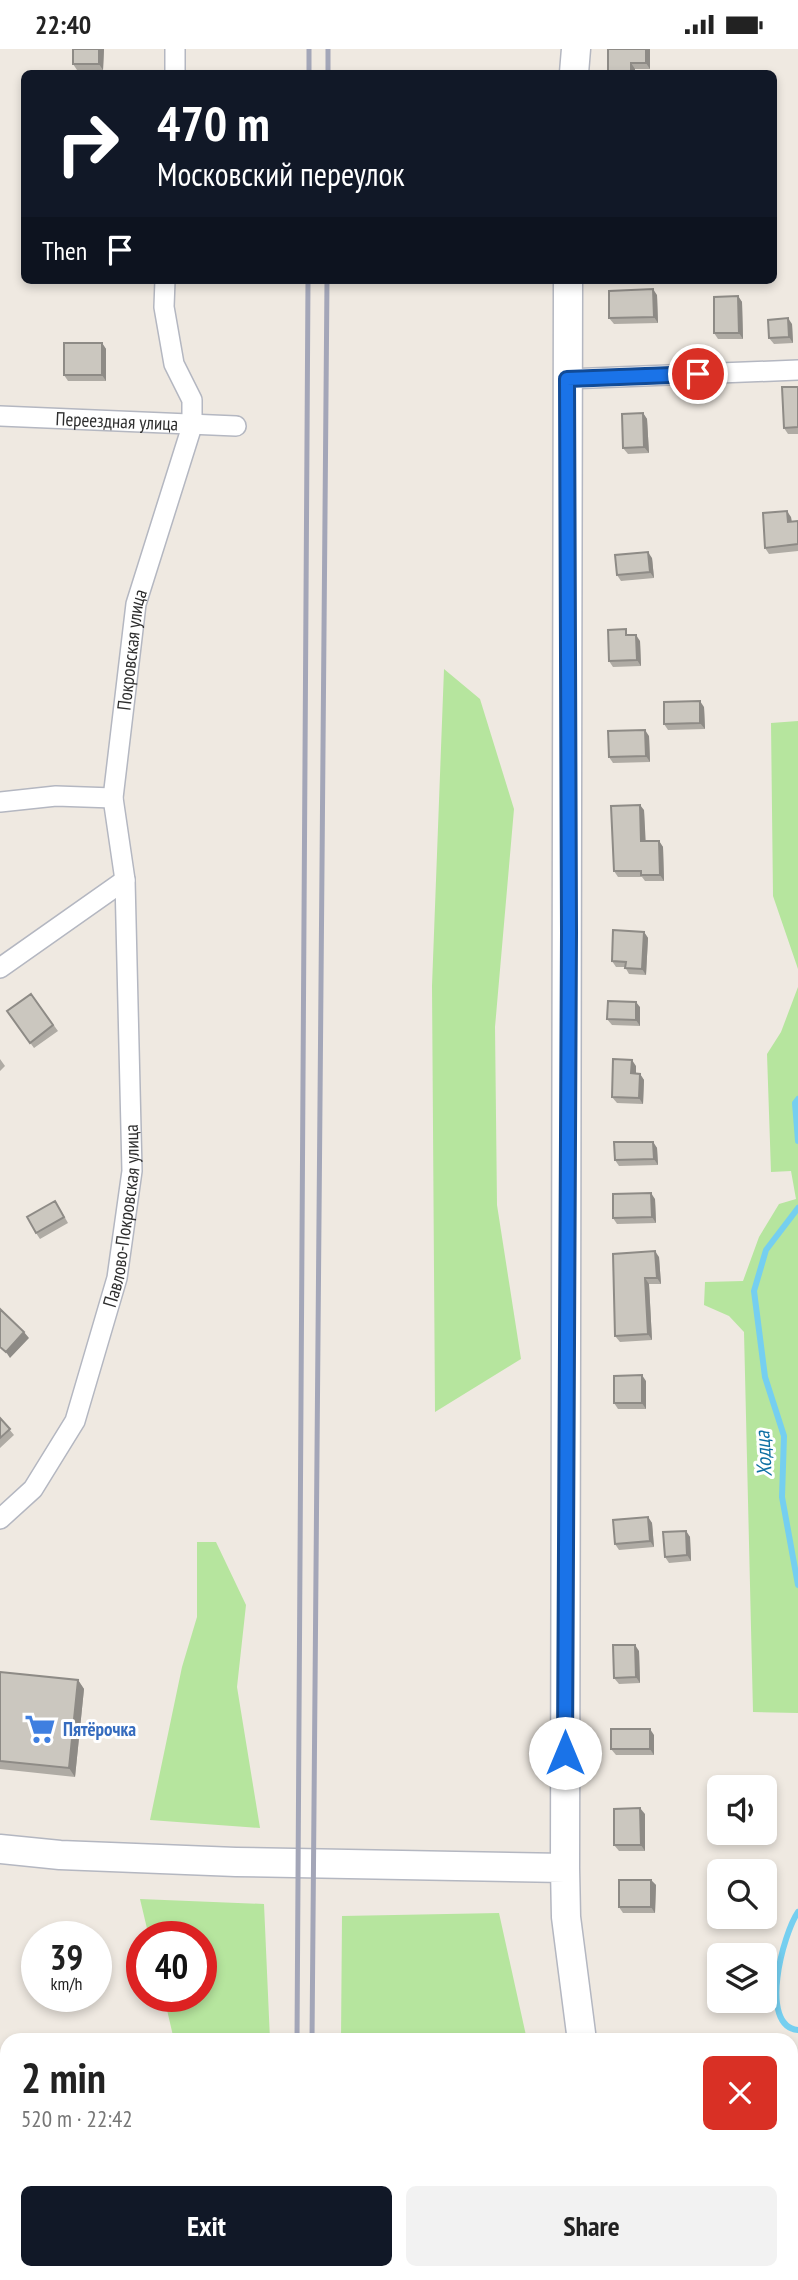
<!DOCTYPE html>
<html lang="en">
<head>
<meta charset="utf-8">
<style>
	:root { --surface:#fff; --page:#f2f2f2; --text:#222; --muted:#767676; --accent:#111827 }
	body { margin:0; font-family:"PT Sans Narrow",sans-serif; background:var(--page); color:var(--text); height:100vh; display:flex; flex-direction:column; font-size:26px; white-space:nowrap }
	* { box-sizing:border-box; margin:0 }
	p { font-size:23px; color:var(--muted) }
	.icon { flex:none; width:38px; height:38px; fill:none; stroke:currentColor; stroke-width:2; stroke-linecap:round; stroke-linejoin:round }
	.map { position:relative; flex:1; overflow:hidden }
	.details { position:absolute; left:0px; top:1984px; width:798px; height:247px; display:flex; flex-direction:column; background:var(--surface); border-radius:21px 21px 0 0; box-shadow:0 4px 10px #0003 }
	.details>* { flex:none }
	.hud { position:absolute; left:21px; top:21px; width:756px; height:214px; border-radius:10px; box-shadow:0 4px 10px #0003; background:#111827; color:#fff; overflow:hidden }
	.fabs { position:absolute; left:707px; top:1726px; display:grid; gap:14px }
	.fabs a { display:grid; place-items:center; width:70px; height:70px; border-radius:10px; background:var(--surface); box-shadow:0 4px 10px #0003; font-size:35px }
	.speed { position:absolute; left:21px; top:1872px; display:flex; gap:14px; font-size:35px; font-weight:700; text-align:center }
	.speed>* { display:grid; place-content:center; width:91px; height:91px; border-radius:50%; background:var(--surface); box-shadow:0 4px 10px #0003; line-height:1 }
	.speed small { font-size:18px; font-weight:400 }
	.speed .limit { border:10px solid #d22; background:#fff; color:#111 }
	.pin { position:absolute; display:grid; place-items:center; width:60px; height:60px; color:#fff; margin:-30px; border:4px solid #fff; border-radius:50%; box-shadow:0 2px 7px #0007 }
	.me { position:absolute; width:77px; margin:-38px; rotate:0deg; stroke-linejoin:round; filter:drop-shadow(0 0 5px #0008) }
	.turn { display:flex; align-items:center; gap:24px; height:147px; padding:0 21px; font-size:32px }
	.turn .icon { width:91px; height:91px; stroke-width:2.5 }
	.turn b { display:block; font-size:49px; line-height:60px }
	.then { display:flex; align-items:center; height:66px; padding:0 21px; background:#0003; gap:14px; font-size:26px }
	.round { display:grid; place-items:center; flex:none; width:74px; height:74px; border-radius:10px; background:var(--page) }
	.headline { display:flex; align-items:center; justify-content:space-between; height:119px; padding:0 21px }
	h1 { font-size:42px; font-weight:600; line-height:52px }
	.button { display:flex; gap:14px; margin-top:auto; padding:14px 21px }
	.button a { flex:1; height:80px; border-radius:10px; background:var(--accent); color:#fff; font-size:28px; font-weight:600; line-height:80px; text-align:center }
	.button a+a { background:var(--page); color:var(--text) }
	.status { display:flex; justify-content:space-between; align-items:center; height:49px; padding:0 35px; background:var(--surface); direction:ltr }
	.status svg { height:19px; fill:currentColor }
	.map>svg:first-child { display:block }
</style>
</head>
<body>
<div class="status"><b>22:40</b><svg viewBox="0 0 49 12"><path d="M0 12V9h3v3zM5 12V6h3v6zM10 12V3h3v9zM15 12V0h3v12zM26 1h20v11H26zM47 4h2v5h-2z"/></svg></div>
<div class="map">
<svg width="798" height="2231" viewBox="0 0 798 2231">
	<rect width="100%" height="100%" fill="#efe9e1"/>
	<path fill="#e3e1e8" d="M0 2150 7 2151V2224H226V2231H0Z"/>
	<path fill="#b6e59e" d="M444 620 480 650 514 760 495 978 497 1156 521 1310 435 1363 432 937Z
		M798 672V920L773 847 771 674Z
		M798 938V1664L753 1663 744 1283 729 1267 704 1256 705 1233 743 1232 759 1188 779 1155 796 1150 791 1122 771 1123 767 1005 781 983Z
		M197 1493H216L246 1556 237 1638 260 1779 150 1771 182 1618 197 1568Z
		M140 1850 264 1855 270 1991H174L164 1948H201V1888H149Z
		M499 1864 527 1991H341L342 1867Z
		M0 2044 7 2045V2140L0 2139Z"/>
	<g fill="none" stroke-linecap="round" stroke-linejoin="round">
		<path stroke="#75cff0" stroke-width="6" d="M798 1050 795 1054 798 1092
			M798 1159 766 1201 754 1242 765 1328 784 1387 782 1448 798 1536
			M798 1863C783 1885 758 1977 798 1981"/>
		<path stroke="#75cff0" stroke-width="35" d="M791 2082 798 2080
			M0 2091 7 2092"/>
		<g stroke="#b4b7c1" stroke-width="22">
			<g id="street">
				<path d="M175 0V24"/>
				<path d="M567 330 798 321"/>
				<path id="s1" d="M0 367 236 377"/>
				<path d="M0 753 56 747 113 749"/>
				<path d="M0 919 125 831"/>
				<path id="s2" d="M0 1470 33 1440 75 1372 117 1229 132 1122 125 831 113 749 136 555 192 377V351L174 315 164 258 165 231"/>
			</g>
		</g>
		<g stroke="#b4b7c1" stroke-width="31">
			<path id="secondary" d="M574 24 576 0
				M568 231 565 1819 566 1868 582 1992
				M0 1800 60 1806 236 1813 565 1819
				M677 2224 682 2231"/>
		</g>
		<use href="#street" stroke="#fff" stroke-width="19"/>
		<use href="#secondary" stroke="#fff" stroke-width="28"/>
		<path stroke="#a3a6b8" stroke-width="5" d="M309 24V0
			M328 24V0
			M297 1992 308 231
			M312 1992 327 231
			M312 2224V2231
			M298 2231V2224"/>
	</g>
	<path fill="#afaba4" d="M73 0H104L103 21H77L73 15Z
		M608 0H650V20H635V24H608Z
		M80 231H104V235H83Z
		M657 246 658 274 614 275 609 269Z
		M738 247 742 253 743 290H718L714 284Z
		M792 275 793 294 774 295 769 289Z
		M102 294 106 300V332H68L64 326Z
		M798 338V385H788L784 379Z
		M643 364 647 370 649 404 628 405 623 399Z
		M791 468 792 473 798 472V502L769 505 765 499Z
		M652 509 654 529 621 532 617 526Z
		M640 592 641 617 613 618 609 612Z
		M704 658 705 680 668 681 664 675Z
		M649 687 650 713 613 714 609 708Z
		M644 761 645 792H659L663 798 664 832H645L642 828H618L614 822Z
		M644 883 648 889 646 926 629 925 625 918H616L612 912Z
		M31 945 58 982 34 999 7 962Z
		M640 958V977L612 976 607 970Z
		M0 1010 5 1017 0 1022Z
		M636 1017V1025H640L644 1031 643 1055 617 1054 612 1048Z
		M653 1093 657 1099 658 1116 619 1117 615 1111Z
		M655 1150 656 1174 617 1175 613 1169Z
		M59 1158 68 1174 40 1190 36 1184Z
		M613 1205 659 1208 661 1235H649L652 1291 620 1293 615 1287Z
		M646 1332V1360H618L614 1354Z
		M0 1369 14 1386 0 1399Z
		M648 1468 652 1474 654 1498 619 1501 615 1495Z
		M686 1482 690 1488 691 1512 669 1514 665 1508Z
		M639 1602 640 1634 619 1635 614 1629Z
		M0 1623 78 1631 84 1640 75 1728 0 1720Z
		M654 1686V1706H616L611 1700Z
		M645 1765V1802H619L614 1796Z
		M651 1831 656 1836 655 1864H623L619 1858Z"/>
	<path fill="#8e8b86" d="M99 0H104L103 21 99 15Z
		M646 0H650V20L646 14Z
		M631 14 635 20V24H631Z
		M653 240 657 246 658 274 654 268Z
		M738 247 742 253 743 290 739 284Z
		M788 269 792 275 793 294 789 288Z
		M102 294 106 300V332L102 326Z
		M643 364 647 370 649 404 644 398Z
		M787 462 791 468 792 479 788 473Z
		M648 503 652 509 654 529 650 523Z
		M636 586 640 592 641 617 637 611Z
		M700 652 704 658 705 680 700 674Z
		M645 681 649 687 650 713 646 707Z
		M640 756 644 761 646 798 641 792Z
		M659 792 663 798 664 832 660 826Z
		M644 883 648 889 646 926 642 920Z
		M636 953 640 958V977L636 971Z
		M632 1011 636 1017V1030L631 1024Z
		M640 1025 644 1031 643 1055 639 1049Z
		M653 1093 657 1099 658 1116 654 1110Z
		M651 1144 655 1150 656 1174 652 1168Z
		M655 1202 659 1208 661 1235 657 1229Z
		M645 1229 649 1235 652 1291 648 1285Z
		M24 1283 29 1289 10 1309 6 1303Z
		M642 1326 646 1332V1360L642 1354Z
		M648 1468 652 1474 654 1498 650 1492Z
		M686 1482 690 1488 691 1512 687 1506Z
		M635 1596 639 1602 640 1634 636 1628Z
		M78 1631 84 1640 75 1728 69 1719Z
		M650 1680 654 1686V1706L650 1700Z
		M640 1759 645 1765V1802L641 1796Z
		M651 1831 656 1836 655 1864 651 1858Z"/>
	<path fill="#cbc7bf" stroke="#8e8b86" stroke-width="2" d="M73 0H99V15H73Z
		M608 0H646V14H631V24H608Z
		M653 240 654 268 609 269V242Z
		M738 247 739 284H714V248Z
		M788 269 789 288 769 289 768 271Z
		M64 294H102V326H64Z
		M782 338H798V378L784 379Z
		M643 364 644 398 623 399 622 365Z
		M787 462 788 473 798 472V495L765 499 763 464Z
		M648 503 650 523 617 526 615 506Z
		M626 580V586H636L637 611 609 612 608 581Z
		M700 652V674L664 675V653Z
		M645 681 646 707 609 708 608 682Z
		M640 756 641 792H659L660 826H641V822H614L611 757Z
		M613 881 644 883 642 920 625 919 626 913 612 912Z
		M31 945 53 976 30 994 7 962Z
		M608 952 636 953V971L607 970Z
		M613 1010 632 1011 631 1024 640 1025 639 1049 612 1048Z
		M614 1093H653L654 1110 615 1111Z
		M651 1144 652 1168 613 1169V1145Z
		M55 1152 64 1168 36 1184 27 1168Z
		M655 1202 657 1229H645L648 1285 615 1287 613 1205Z
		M0 1260 24 1283 6 1303 0 1298Z
		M642 1326V1354H614V1327Z
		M0 1369 10 1380 0 1389Z
		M648 1468 650 1492 615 1495 613 1471Z
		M686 1482 687 1506 665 1508 663 1483Z
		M613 1596H635L636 1628 614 1629Z
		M0 1623 78 1631 69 1719 0 1712Z
		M611 1680H650V1700H611Z
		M640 1759 641 1796H614V1760Z
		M619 1831H651V1858H619Z"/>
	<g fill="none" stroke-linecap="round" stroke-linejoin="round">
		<g stroke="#114b97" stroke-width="18">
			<path id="route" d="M565 1704 569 883 567 330 698 325"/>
		</g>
		<use href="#route" stroke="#1a73e8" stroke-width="12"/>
	</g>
	<defs>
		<g id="supermarket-bare" transform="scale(2.415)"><path d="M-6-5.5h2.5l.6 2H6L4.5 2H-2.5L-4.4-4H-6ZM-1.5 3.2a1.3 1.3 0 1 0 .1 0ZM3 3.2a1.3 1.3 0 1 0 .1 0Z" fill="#3f7fe0" stroke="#fff" stroke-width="2.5" paint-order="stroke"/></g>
	</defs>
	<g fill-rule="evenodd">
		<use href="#supermarket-bare" x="40" y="1680"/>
	</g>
	<g text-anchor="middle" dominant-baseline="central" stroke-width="6" stroke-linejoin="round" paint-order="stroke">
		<g font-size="19" fill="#2e2e2e" stroke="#fff">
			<text stroke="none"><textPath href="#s1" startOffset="117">Переездная улица</textPath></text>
			<text stroke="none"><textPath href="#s2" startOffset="905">Покровская улица</textPath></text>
			<text stroke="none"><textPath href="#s2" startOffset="336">Павлово-Покровская улица</textPath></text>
		</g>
		<g font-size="19" font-weight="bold" fill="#366cbe" stroke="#fff" text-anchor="start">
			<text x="63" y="1680">Пятёрочка</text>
		</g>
		<g font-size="21" font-style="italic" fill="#0d6fa3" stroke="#fff">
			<text transform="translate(763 1405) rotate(-93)">Ходца</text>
		</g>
	</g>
</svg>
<div class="fabs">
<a><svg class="icon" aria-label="sound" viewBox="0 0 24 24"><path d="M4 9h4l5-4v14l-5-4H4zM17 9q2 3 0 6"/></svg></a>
<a><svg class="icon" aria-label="search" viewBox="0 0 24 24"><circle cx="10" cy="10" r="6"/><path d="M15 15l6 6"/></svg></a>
<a><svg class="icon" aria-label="layers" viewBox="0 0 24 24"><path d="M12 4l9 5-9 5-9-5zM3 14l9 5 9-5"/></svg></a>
</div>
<div class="speed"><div>39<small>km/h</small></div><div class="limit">40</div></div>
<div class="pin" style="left:698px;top:325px;background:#d93025"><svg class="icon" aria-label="arrive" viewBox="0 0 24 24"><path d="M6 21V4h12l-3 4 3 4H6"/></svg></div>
<svg class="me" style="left:565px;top:1704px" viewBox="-20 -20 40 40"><circle r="19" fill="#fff"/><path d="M0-13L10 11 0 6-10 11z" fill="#1a73e8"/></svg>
<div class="hud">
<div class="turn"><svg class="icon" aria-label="right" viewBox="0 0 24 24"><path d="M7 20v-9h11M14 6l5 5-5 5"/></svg><div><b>470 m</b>Московский переулок</div></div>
<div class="then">Then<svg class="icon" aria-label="arrive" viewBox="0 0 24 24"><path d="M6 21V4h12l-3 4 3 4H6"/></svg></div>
</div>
<section class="details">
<div class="headline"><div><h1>2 min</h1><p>520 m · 22:42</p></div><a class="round" style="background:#d93025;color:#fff"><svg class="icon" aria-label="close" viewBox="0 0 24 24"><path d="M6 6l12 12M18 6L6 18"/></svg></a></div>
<div class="button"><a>Exit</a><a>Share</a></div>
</section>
</div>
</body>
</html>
